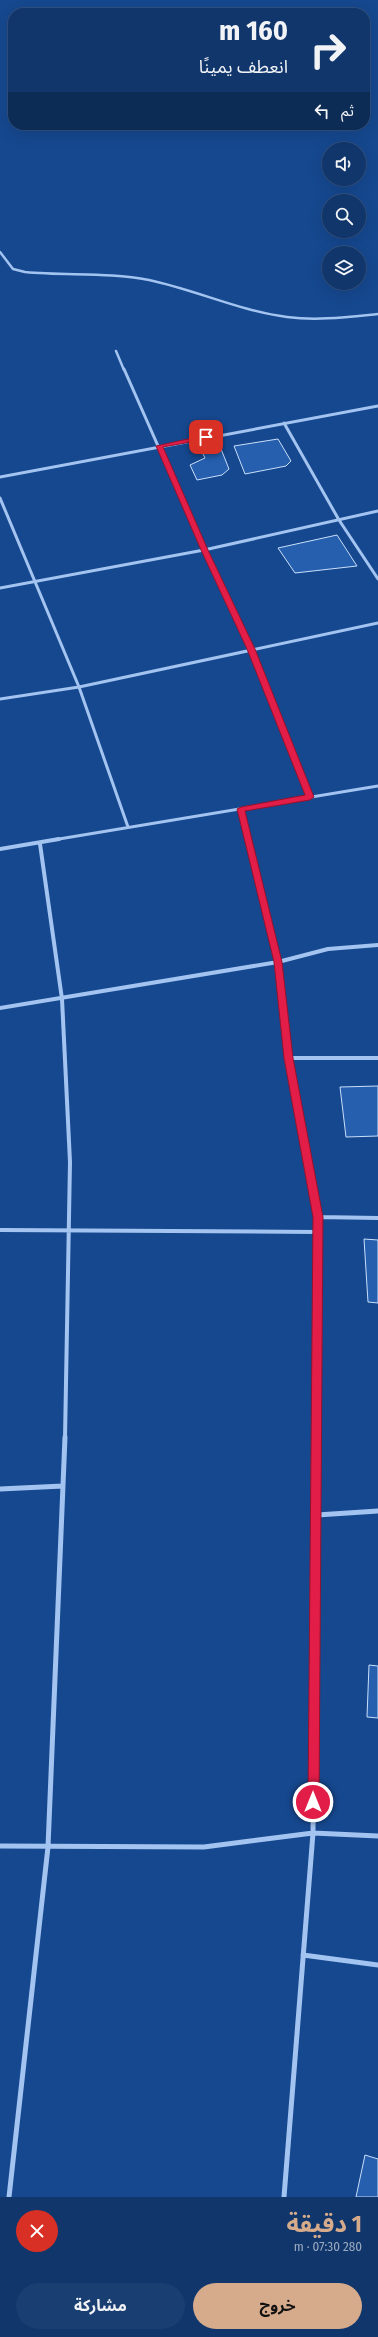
<!DOCTYPE html>
<html lang="ar">
<head>
<meta charset="utf-8">
<style>
	:root { --surface:#10366b; --page:#193e71; --text:#f1f3f6; --muted:#9cabc1; --line:#30507e; --accent:#d6ab8b }
	body { margin:0; font-family:"Fira Sans Condensed","Noto Sans Arabic",sans-serif; background:var(--page); color:var(--text); direction:rtl; height:100vh; display:flex; flex-direction:column; font-size:15px; white-space:nowrap }
	* { box-sizing:border-box; margin:0 }
	p { font-size:13px; color:var(--muted) }
	.icon { flex:none; width:22px; height:22px; fill:none; stroke:currentColor; stroke-width:2; stroke-linecap:round; stroke-linejoin:round }
	.map { position:relative; height:2197px; overflow:hidden; direction:ltr }
	.sheet { display:flex; flex-direction:column; background:var(--surface); flex:1 }
	.sheet>* { flex:none }
	.guide { position:absolute; left:8px; top:8px; width:362px; height:122px; border-radius:16px; box-shadow:0 4px 16px #0002,0 0 0 1px var(--line); direction:rtl; background:#10366b; color:var(--text); overflow:hidden }
	.buttons { position:absolute; left:322px; top:142px; display:grid; gap:8px }
	.buttons a { display:grid; place-items:center; width:44px; height:44px; border-radius:50%; background:var(--surface); box-shadow:0 4px 16px #0002,0 0 0 1px var(--line); font-size:20px }
	.pin { position:absolute; display:grid; place-items:center; width:34px; height:34px; color:#fff; margin:-17px; border-radius:8px; box-shadow:0 2px 6px #0006 }
	.me { position:absolute; width:44px; margin:-22px; rotate:0deg; stroke-linejoin:round; filter:drop-shadow(0 0 3px #0008) }
	.turn { display:flex; align-items:center; gap:14px; height:84px; padding:0 16px; font-size:18px }
	.turn .icon { width:52px; height:52px; stroke-width:2.5 }
	.turn b { display:block; font-size:28px; line-height:34px }
	.then { display:flex; align-items:center; height:38px; padding:0 16px; background:#0003; gap:8px; font-size:15px }
	.round { display:grid; place-items:center; flex:none; width:42px; height:42px; border-radius:21px; background:var(--page) }
	.overview { display:flex; align-items:center; justify-content:space-between; height:68px; padding:0 16px }
	h1 { font-size:24px; font-weight:700; line-height:30px; color:var(--accent) }
	.button { display:flex; gap:8px; margin-top:auto; padding:8px 16px }
	.button a { flex:1; height:46px; border-radius:24px; background:var(--accent); color:#111; font-size:16px; font-weight:700; line-height:46px; text-align:center }
	.button a+a { background:var(--page); color:var(--text) }
	.map>svg:first-child { display:block }
</style>
</head>
<body>
<div class="map">
<svg width="378" height="2197" viewBox="0 0 378 2197">
	<rect width="100%" height="100%" fill="#16488f"/>
	<path fill="#255fae" stroke="#cadffb" d="M278 439 291 461 286 466 245 474 234 446Z
		M219 444 229 469 222 475 197 480 190 465 205 458 201 450Z
		M337 535 357 566 295 573 278 548Z
		M378 1086V1136L346 1137 340 1087Z
		M364 1239 378 1240V1303L368 1302Z
		M369 1665 378 1666V1718L367 1717Z
		M365 2155 378 2159V2197H356Z"/>
	<g fill="none" stroke-linecap="round" stroke-linejoin="round">
		<path stroke="#a3c4f0" stroke-width="2.5" d="M0 252 13 269 25 272C66 276 108 272 149 280 196 290 240 311 287 317 317 321 348 317 378 314
			M116 351 124 370"/>
		<path stroke="#a3c4f0" stroke-width="3" d="M124 369 204 550 251 649 310 797
			M284 423 339 520 378 579
			M0 477 378 406
			M0 498 79 687 128 827
			M0 588 204 550 378 511
			M0 699 79 687 378 623
			M241 809 249 840
			M53 840 378 786"/>
		<path stroke="#a3c4f0" stroke-width="4" d="M248 839 278 962 288 1058 318 1217 316 1438
			M40 844 62 999 70 1162 65 1438
			M0 849 59 839
			M0 1008 278 962 328 949 378 945
			M288 1058H378
			M318 1217 378 1218
			M0 1230 318 1232"/>
		<path stroke="#a3c4f0" stroke-width="5" d="M0 1489 63 1486
			M317 1515 378 1511
			M0 1846 204 1847 313 1833 378 1836
			M303 1955 378 1965
			M9 2197 48 1847 65 1437
			M284 2197 313 1833 316 1437"/>
	</g>
	<path fill="#e11d48" stroke="#92132f" d="M206 435 208 439 163 447 208 550 255 649 314 797 310 800 245 811 282 962 293 1058 323 1217 319 1802 318 1807 313 1808 309 1807 308 1802 313 1217 284 1058 274 962 237 809 241 807 305 795 247 649 201 550 156 446Z"/>
</svg>
<div class="buttons">
<a><svg class="icon" aria-label="sound" viewBox="0 0 24 24"><path d="M4 9h4l5-4v14l-5-4H4zM17 9q2 3 0 6"/></svg></a>
<a><svg class="icon" aria-label="search" viewBox="0 0 24 24"><circle cx="10" cy="10" r="6"/><path d="M15 15l6 6"/></svg></a>
<a><svg class="icon" aria-label="layers" viewBox="0 0 24 24"><path d="M12 4l9 5-9 5-9-5zM3 14l9 5 9-5"/></svg></a>
</div>
<div class="pin" style="left:206px;top:437px;background:#d93025"><svg class="icon" aria-label="arrive" viewBox="0 0 24 24"><path d="M6 21V4h12l-3 4 3 4H6"/></svg></div>
<svg class="me" style="left:313px;top:1802px" viewBox="-20 -20 40 40"><circle r="17" fill="#e11d48" stroke="#fff" stroke-width="3"/><path d="M0-11L8 9 0 5-8 9z" fill="#fff"/></svg>
<div class="guide">
<div class="turn"><svg class="icon" aria-label="right" viewBox="0 0 24 24"><path d="M7 20v-9h11M14 6l5 5-5 5"/></svg><div><b>160 m</b>انعطف يمينًا</div></div>
<div class="then">ثم<svg class="icon" aria-label="left" viewBox="0 0 24 24"><path d="M17 20v-9H6M10 6l-5 5 5 5"/></svg></div>
</div>
</div>
<section class="sheet">
<div class="overview"><div><h1>1 دقيقة</h1><p>280 m · 07:30</p></div><a class="round" style="background:#d93025;color:#fff"><svg class="icon" aria-label="close" viewBox="0 0 24 24"><path d="M6 6l12 12M18 6L6 18"/></svg></a></div>
<div class="button"><a>خروج</a><a>مشاركة</a></div>
</section>
</body>
</html>
